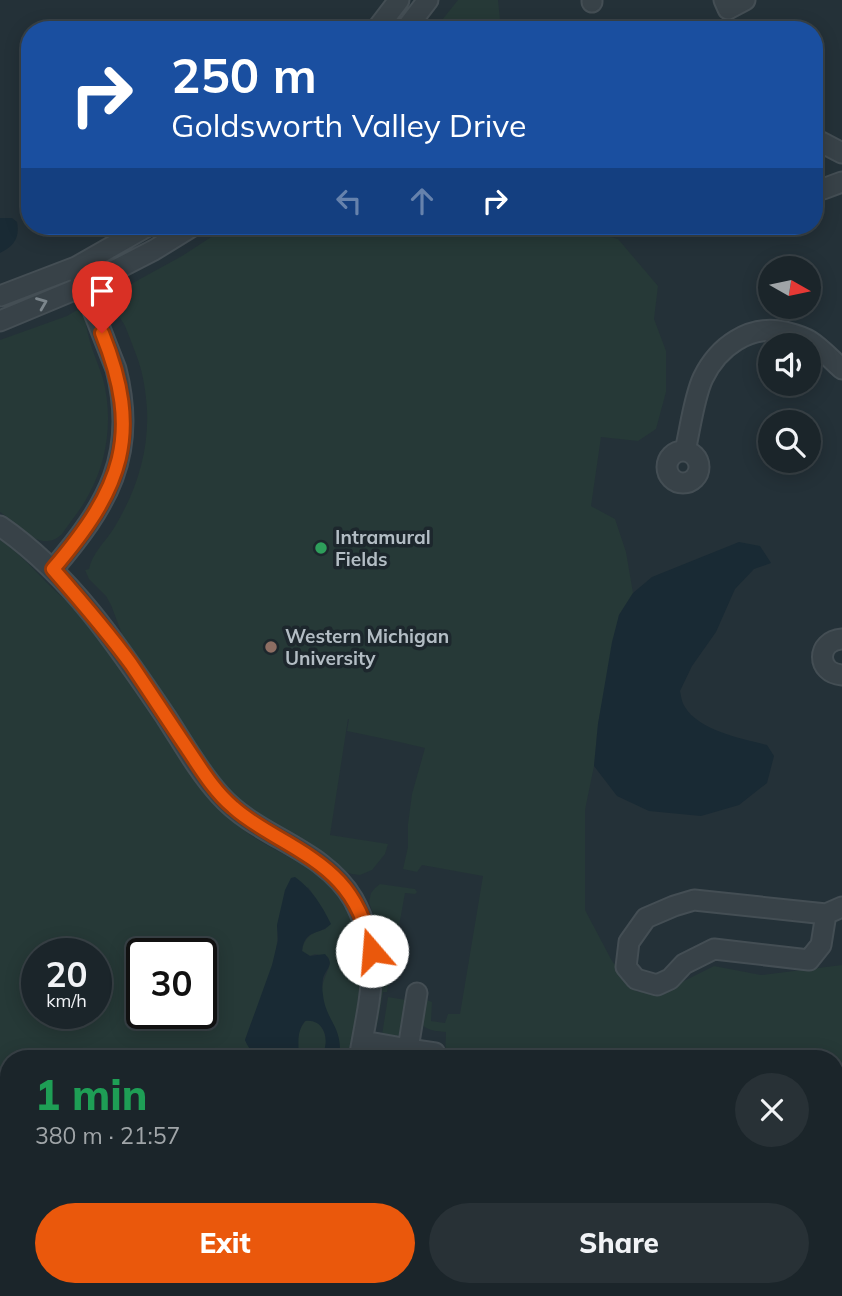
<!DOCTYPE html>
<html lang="en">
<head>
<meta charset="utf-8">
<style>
	:root { --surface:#1b252a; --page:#283136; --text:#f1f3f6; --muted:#a0a5a8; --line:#394247; --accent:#ea580c }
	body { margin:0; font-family:Mulish,sans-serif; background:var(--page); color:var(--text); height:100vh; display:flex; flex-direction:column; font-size:26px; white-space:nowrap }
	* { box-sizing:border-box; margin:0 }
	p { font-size:23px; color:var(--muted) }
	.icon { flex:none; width:38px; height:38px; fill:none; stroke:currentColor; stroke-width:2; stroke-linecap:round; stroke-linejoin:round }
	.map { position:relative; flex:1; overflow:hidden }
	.drawer { position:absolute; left:0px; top:1050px; width:844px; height:247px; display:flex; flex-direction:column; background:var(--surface); border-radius:28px 28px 0 0; box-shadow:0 4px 18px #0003,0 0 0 2px var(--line) }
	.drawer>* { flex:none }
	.guide { position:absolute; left:21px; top:21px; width:802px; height:214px; border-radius:28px; box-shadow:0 4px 18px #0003,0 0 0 2px var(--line); background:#1a4fa0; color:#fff; overflow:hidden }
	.needle { width:46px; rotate:99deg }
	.fabs { position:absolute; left:758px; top:256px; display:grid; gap:14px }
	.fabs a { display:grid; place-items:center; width:63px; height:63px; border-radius:50%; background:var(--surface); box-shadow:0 4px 18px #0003,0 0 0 2px var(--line); font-size:35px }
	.speed { position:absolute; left:21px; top:938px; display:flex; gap:14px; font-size:35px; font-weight:700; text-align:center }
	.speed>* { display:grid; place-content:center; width:91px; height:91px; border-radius:50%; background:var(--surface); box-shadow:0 4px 18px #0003,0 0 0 2px var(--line); line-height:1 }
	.speed small { font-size:18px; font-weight:400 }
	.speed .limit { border:4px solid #111; border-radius:10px; background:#fff; color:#111 }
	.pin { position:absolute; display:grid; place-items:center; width:60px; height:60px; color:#fff; margin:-72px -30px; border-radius:50% 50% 50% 0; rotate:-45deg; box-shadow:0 0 7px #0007 }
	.pin .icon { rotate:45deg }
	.me { position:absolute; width:77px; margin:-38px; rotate:342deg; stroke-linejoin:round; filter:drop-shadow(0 0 5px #0008) }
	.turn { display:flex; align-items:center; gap:24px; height:147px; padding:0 35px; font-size:32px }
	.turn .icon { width:91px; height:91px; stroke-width:2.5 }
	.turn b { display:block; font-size:49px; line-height:60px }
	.lanes { display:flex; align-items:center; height:66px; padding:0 35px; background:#0003; justify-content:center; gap:35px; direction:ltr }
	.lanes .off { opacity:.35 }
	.round { display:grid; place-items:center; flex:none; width:74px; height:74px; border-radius:37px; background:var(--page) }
	.headline { display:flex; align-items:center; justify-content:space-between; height:119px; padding:0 35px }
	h1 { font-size:42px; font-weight:800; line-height:52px; color:#1e9e55 }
	.action { display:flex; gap:14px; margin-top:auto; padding:14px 35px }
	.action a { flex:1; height:80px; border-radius:42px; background:var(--accent); color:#fff; font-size:28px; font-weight:800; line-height:80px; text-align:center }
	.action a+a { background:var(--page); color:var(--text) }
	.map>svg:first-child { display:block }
</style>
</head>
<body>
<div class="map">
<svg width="842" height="1296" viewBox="0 0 842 1296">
	<rect width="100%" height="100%" fill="#243138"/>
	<path fill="#263937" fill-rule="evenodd" d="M458 0H498L501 30H434Z
		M228 226H569L618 239 658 286 654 319 666 351V392L656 429 638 441 601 437 591 506 615 519 626 552 633 593 619 615 598 724 594 766 585 810V910L612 961 638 992 680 983 714 966 761 975 842 965V1124H835V1059H445L446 1032C438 1031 426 1031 422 1024L424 999 432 1002 431 1021 445 1023 448 1014H460L483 876 422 865 417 872 403 869 408 847V824L412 794 425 748 395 741 347 731 349 719H348L330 835 388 844 385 854 372 870 360 875 352 874 344 871 317 848 260 818 219 784 178 715 122 634 111 605 106 596 89 579 85 570 89 569C92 553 106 541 114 528 136 492 149 452 147 410 146 392 143 373 137 357 133 346 129 336 125 326 123 322 119 317 118 312 116 305 118 297 120 290L182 256Z
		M77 310 86 318C86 339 97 359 103 379 113 417 108 460 89 494 82 508 71 521 62 534 40 555 18 524 0 512V340L67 316Z
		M0 540C18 552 33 568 47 583 61 596 77 610 88 625 117 663 143 704 170 743 188 769 207 796 229 818 270 857 325 860 350 918 370 963 355 1012 349 1059H339C344 1027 325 1021 322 994 321 976 333 970 328 957L315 954 310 956 302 951C304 937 312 932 326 929L324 911 308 887 277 925C281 965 257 1003 245 1040L255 1054 262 1055 267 1059H9V1288H136L137 1296H0ZM37 954H96V1013H37ZM142 954H201V1013H142Z
		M380 884 415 889 417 892 415 894 405 893 387 992H383L377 1027 383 968 379 932 369 902 371 893 375 888Z
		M388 997 406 1000 400 1034 394 1038 382 1035Z
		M307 1020 319 1022C325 1030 331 1047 321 1055 314 1060 306 1059 298 1059 298 1045 295 1030 307 1020Z
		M842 1286V1296H743L744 1288H835Z
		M180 1288H274L268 1296H170Z
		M299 1288H327L329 1296H300Z
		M355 1288H453V1296H358Z"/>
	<path fill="#192a34" d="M0 218H12L17 222C20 238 14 246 0 253Z
		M739 542 760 546 771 563 754 569 735 589 716 632 692 666 680 691C681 696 682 703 685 707 698 730 743 739 767 745L774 756 767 783 739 805 701 816 649 811 617 796 594 766 598 724 612 642 619 615 633 593 652 577Z
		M295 877C312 889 322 906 331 924 319 936 305 928 302 951L310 956 325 954C335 965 327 967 323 978 322 984 322 989 323 995 326 1022 344 1027 339 1059H315L323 1053C330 1038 323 1018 305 1021 295 1034 300 1045 298 1059 278 1059 253 1062 245 1040L272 965 278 940 277 925 285 890 291 878Z
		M274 1288H299L300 1296H268Z"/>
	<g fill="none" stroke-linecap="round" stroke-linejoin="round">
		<g stroke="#444e54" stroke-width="23">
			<path id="minor" d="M724 0 728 9 745 0
				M592 2V0
				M376 30 399 0
				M405 30 428 0
				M814 142 819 141 842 153
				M814 189H823L842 182
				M0 296 76 267 148 226
				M0 321 84 286 154 250 193 226
				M667 467a16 16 0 1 1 32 0a16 16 0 1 1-32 0Z
				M685 451C690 430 694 397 703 378 718 347 749 324 785 332 793 334 802 336 810 341 821 348 832 360 842 369
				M0 526C70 574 119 647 166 717 183 743 199 772 220 795 258 838 323 848 353 899 384 955 369 999 359 1059
				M53 569C107 506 138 455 116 369L76 267
				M842 639C816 641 816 673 842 675
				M826 914 821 945 809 960 714 949 684 964 670 979 657 985 636 979 626 967 629 942 646 918 674 906 694 900 826 914 842 907
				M363 1041 408 1049 417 993
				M408 1049 435 1053
				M835 1279 842 1278
				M334 1288V1296
				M479 1296 495 1288"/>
		</g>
		<path stroke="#3f514f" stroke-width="2.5" stroke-dasharray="5 5" stroke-linecap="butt" d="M354 1288 356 1296
			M42 1296 75 1288
			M159 1296 164 1289 167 1288"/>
		<use href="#minor" stroke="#384248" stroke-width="19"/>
	</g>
	<defs><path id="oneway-chevron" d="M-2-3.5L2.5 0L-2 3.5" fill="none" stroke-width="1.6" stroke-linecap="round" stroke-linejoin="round" transform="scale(1.75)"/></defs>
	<use stroke="#7c868c" href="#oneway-chevron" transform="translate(42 303) rotate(-22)"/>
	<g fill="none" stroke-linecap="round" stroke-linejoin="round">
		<g stroke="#983908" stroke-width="18">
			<path id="route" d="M102 333C143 435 122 488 53 569 80 600 107 631 131 664 150 692 168 720 187 748 201 769 214 791 233 807 246 819 262 828 277 837 329 867 359 888 372 951"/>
		</g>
		<use href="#route" stroke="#ea580c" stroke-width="12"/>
	</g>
	<circle fill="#2e9e5b" stroke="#1d272d" stroke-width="2.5" cx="321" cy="548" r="7"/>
	<circle fill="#8d6e63" stroke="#1d272d" stroke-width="2.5" cx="271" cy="647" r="7"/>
	<g text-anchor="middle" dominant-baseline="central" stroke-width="7" stroke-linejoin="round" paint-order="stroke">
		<g font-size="19" font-weight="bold" fill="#b3bdc4" stroke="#1d272d" text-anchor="start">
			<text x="335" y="537">Intramural<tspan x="335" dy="22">Fields</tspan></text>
			<text x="285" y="636">Western Michigan<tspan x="285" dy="22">University</tspan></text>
		</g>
	</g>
</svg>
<div class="fabs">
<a><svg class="needle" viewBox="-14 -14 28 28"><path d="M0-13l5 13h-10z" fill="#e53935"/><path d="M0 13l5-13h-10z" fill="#a0a5a8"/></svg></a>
<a><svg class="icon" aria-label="sound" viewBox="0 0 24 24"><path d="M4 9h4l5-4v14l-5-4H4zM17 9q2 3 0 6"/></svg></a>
<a><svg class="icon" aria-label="search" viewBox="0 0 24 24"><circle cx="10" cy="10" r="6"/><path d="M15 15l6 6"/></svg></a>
</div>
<div class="speed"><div>20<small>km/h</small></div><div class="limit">30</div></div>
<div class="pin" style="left:102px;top:333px;background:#d93025"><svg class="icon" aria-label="arrive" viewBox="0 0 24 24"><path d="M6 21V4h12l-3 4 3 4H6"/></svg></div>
<svg class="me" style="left:372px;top:951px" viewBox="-20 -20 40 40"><circle r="19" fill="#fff"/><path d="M0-13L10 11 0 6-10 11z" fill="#ea580c"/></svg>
<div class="guide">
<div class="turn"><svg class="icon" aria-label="right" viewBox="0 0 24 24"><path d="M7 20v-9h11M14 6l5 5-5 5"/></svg><div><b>250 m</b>Goldsworth Valley Drive</div></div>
<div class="lanes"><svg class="icon off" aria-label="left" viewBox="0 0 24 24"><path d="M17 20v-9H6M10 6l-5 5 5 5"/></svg><svg class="icon off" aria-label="ahead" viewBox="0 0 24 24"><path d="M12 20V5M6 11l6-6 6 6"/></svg><svg class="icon" aria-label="right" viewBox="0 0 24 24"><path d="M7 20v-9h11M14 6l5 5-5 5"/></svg></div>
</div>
<section class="drawer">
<div class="headline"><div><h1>1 min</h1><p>380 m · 21:57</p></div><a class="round"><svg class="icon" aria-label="close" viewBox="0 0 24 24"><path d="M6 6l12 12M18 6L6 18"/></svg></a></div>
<div class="action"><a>Exit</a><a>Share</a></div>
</section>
</div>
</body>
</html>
